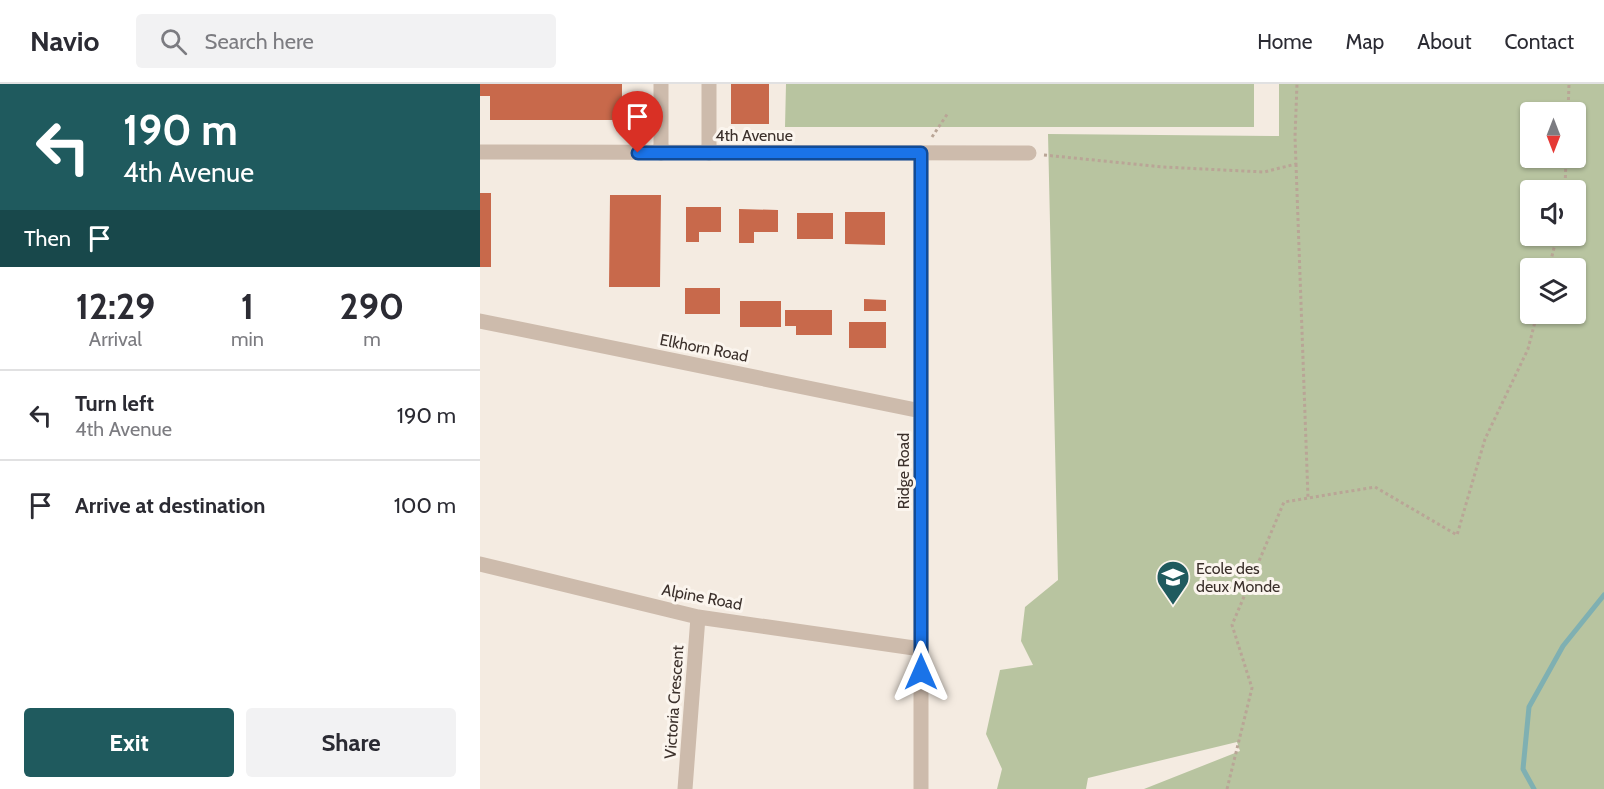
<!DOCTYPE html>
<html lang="en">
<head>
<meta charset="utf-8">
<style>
	:root { --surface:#fff; --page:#f2f2f3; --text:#2b2b33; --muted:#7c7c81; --line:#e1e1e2; --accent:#1f5a5e }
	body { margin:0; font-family:Cabin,sans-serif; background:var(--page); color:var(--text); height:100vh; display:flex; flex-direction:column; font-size:22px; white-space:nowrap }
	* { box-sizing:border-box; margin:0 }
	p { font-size:20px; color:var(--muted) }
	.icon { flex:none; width:33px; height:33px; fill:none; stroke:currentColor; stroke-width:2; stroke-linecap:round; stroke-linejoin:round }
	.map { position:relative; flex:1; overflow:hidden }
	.sheet { display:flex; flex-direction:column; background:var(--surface); width:480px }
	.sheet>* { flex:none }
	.hud { background:#1f5a5e; color:#fff; overflow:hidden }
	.needle { width:39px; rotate:180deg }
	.buttons { position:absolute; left:1040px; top:18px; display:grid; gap:12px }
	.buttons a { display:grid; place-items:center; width:66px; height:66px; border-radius:6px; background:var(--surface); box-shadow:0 2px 4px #0004; font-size:30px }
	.pin { position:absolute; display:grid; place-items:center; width:51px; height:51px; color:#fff; margin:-62px -26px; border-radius:50% 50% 50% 0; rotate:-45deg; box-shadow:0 0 6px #0007 }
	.pin .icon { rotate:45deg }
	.me { position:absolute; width:66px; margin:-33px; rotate:0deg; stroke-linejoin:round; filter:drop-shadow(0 0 4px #0008) }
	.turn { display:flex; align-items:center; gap:21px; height:126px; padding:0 24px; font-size:27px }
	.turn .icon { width:78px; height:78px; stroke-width:2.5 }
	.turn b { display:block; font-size:42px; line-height:51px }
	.then { display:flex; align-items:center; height:57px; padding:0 24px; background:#0003; gap:12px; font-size:22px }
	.eta { display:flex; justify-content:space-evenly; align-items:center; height:102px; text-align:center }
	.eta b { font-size:36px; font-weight:700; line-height:42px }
	.cta { display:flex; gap:12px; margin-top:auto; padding:12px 24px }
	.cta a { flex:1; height:69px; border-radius:6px; background:var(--accent); color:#fff; font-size:24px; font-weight:700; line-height:69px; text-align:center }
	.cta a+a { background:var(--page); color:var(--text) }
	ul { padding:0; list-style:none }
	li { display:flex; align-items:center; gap:18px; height:90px; padding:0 24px; border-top:2px solid var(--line) }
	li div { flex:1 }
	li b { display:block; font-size:22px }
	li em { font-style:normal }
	header { display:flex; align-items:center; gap:36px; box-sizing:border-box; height:84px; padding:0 30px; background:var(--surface); border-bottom:2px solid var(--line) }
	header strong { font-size:28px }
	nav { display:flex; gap:33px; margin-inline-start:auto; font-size:21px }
	.search { width:420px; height:54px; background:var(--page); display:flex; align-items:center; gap:15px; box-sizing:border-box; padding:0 21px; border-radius:6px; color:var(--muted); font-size:22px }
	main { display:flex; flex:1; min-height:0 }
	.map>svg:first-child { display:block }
</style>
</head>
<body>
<header>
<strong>Navio</strong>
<div class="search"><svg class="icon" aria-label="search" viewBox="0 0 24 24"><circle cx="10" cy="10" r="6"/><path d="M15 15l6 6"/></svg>Search here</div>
<nav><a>Home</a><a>Map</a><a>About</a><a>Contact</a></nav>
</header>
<main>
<section class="sheet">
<div class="hud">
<div class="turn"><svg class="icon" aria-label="left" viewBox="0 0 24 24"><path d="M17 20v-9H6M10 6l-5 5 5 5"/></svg><div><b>190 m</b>4th Avenue</div></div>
<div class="then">Then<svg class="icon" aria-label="arrive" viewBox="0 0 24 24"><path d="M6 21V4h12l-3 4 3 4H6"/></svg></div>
</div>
<div class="eta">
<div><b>12:29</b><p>Arrival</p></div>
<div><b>1</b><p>min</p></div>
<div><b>290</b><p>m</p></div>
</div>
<ul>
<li><svg class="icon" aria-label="left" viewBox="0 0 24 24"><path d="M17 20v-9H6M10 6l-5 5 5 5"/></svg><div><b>Turn left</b><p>4th Avenue</p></div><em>190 m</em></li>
<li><svg class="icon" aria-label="arrive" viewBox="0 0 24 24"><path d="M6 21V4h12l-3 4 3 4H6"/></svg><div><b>Arrive at destination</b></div><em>100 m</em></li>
</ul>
<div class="cta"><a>Exit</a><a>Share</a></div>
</section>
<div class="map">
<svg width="1124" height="705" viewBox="0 0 1124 705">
	<rect width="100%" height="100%" fill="#f4ebe1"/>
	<path fill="#b8c4a0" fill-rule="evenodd" d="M306 0H774V43H305Z
		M799 0H1124V705H664L760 667 757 658 608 694 606 705H517L522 685 506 650 520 586 553 581 541 557 545 523 578 496 568 50 799 52ZM1095 28V74H1050V28ZM1095 106V152H1050V106ZM1095 184V230H1050V184Z"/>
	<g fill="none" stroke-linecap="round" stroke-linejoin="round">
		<path stroke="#7fb0b2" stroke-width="5" d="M1054 705 1043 685 1049 623 1083 562 1124 511"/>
	</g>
	<path fill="#c8694b" d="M0 0H142V36H10V12H0Z
		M251 0H289V40H251Z
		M0 109H11V183H0Z
		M130 111H181L180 203H129Z
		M206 123H241V148H219V158H206Z
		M259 125 298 126V148H274V159H259Z
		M365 128H405V161L365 160Z
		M317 129H353V155H317Z
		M205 204H240V230H205Z
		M384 215 406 216V227H384Z
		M260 217H301V243H260Z
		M305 226H352V251H316V242H305Z
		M369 238H406V264H369Z"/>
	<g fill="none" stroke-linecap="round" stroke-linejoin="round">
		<path stroke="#b9a596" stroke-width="3" stroke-dasharray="3 3" stroke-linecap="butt" d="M1088 28 1089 0
			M452 53 468 29
			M564 71 683 83 784 88 816 80 815 53 817 0
			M816 80 828 414
			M1085 106 1086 74
			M1069 184 1077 152
			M747 705 772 604 752 541 804 418 895 403 977 451 1005 355 1048 265 1057 230"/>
		<path stroke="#cdbbac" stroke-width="15" d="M181 0V69
			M229 0V69
			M0 68 549 69
			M441 69V705
			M0 237 441 327
			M0 480 218 533 441 565
			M205 705 218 533"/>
	</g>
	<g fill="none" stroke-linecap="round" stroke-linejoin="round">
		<g stroke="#114b97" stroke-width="15">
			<path id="route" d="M158 69H441V588"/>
		</g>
		<use href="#route" stroke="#1a73e8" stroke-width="10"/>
	</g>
	<defs>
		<g id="school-pin" transform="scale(1.725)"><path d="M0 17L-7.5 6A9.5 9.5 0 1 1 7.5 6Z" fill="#1f5a5e" stroke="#fbf5ee"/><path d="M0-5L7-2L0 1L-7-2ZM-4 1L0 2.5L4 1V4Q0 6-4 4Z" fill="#fff"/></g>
	</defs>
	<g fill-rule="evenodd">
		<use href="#school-pin" x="693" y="493"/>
	</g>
	<g text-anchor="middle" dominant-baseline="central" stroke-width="6" stroke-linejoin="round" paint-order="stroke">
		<g font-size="16" fill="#3b302b" stroke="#fbf5ee">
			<text x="274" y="51">4th Avenue</text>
			<text transform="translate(224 264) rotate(11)">Elkhorn Road</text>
			<text transform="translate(423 387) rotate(-90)">Ridge Road</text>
			<text transform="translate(222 513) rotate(11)">Alpine Road</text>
			<text transform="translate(194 618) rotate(-86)">Victoria Crescent</text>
		</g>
		<g font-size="16" fill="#3b302b" stroke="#fbf5ee" text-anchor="start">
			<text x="716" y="484">Ecole des<tspan x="716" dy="18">deux Monde</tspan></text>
		</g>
	</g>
</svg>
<div class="buttons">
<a><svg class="needle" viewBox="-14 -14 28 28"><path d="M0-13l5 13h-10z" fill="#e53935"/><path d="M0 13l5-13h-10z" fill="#7c7c81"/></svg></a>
<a><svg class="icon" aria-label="sound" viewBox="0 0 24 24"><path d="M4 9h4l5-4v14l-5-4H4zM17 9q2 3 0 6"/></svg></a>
<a><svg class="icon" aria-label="layers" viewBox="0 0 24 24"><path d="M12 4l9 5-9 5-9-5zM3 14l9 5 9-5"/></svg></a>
</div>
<div class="pin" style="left:158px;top:69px;background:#d93025"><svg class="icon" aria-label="arrive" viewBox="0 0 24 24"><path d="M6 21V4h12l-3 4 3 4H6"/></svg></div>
<svg class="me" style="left:441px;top:588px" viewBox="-20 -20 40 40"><path d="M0-17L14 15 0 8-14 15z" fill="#1a73e8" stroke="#fff" stroke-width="4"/></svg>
</div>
</main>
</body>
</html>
